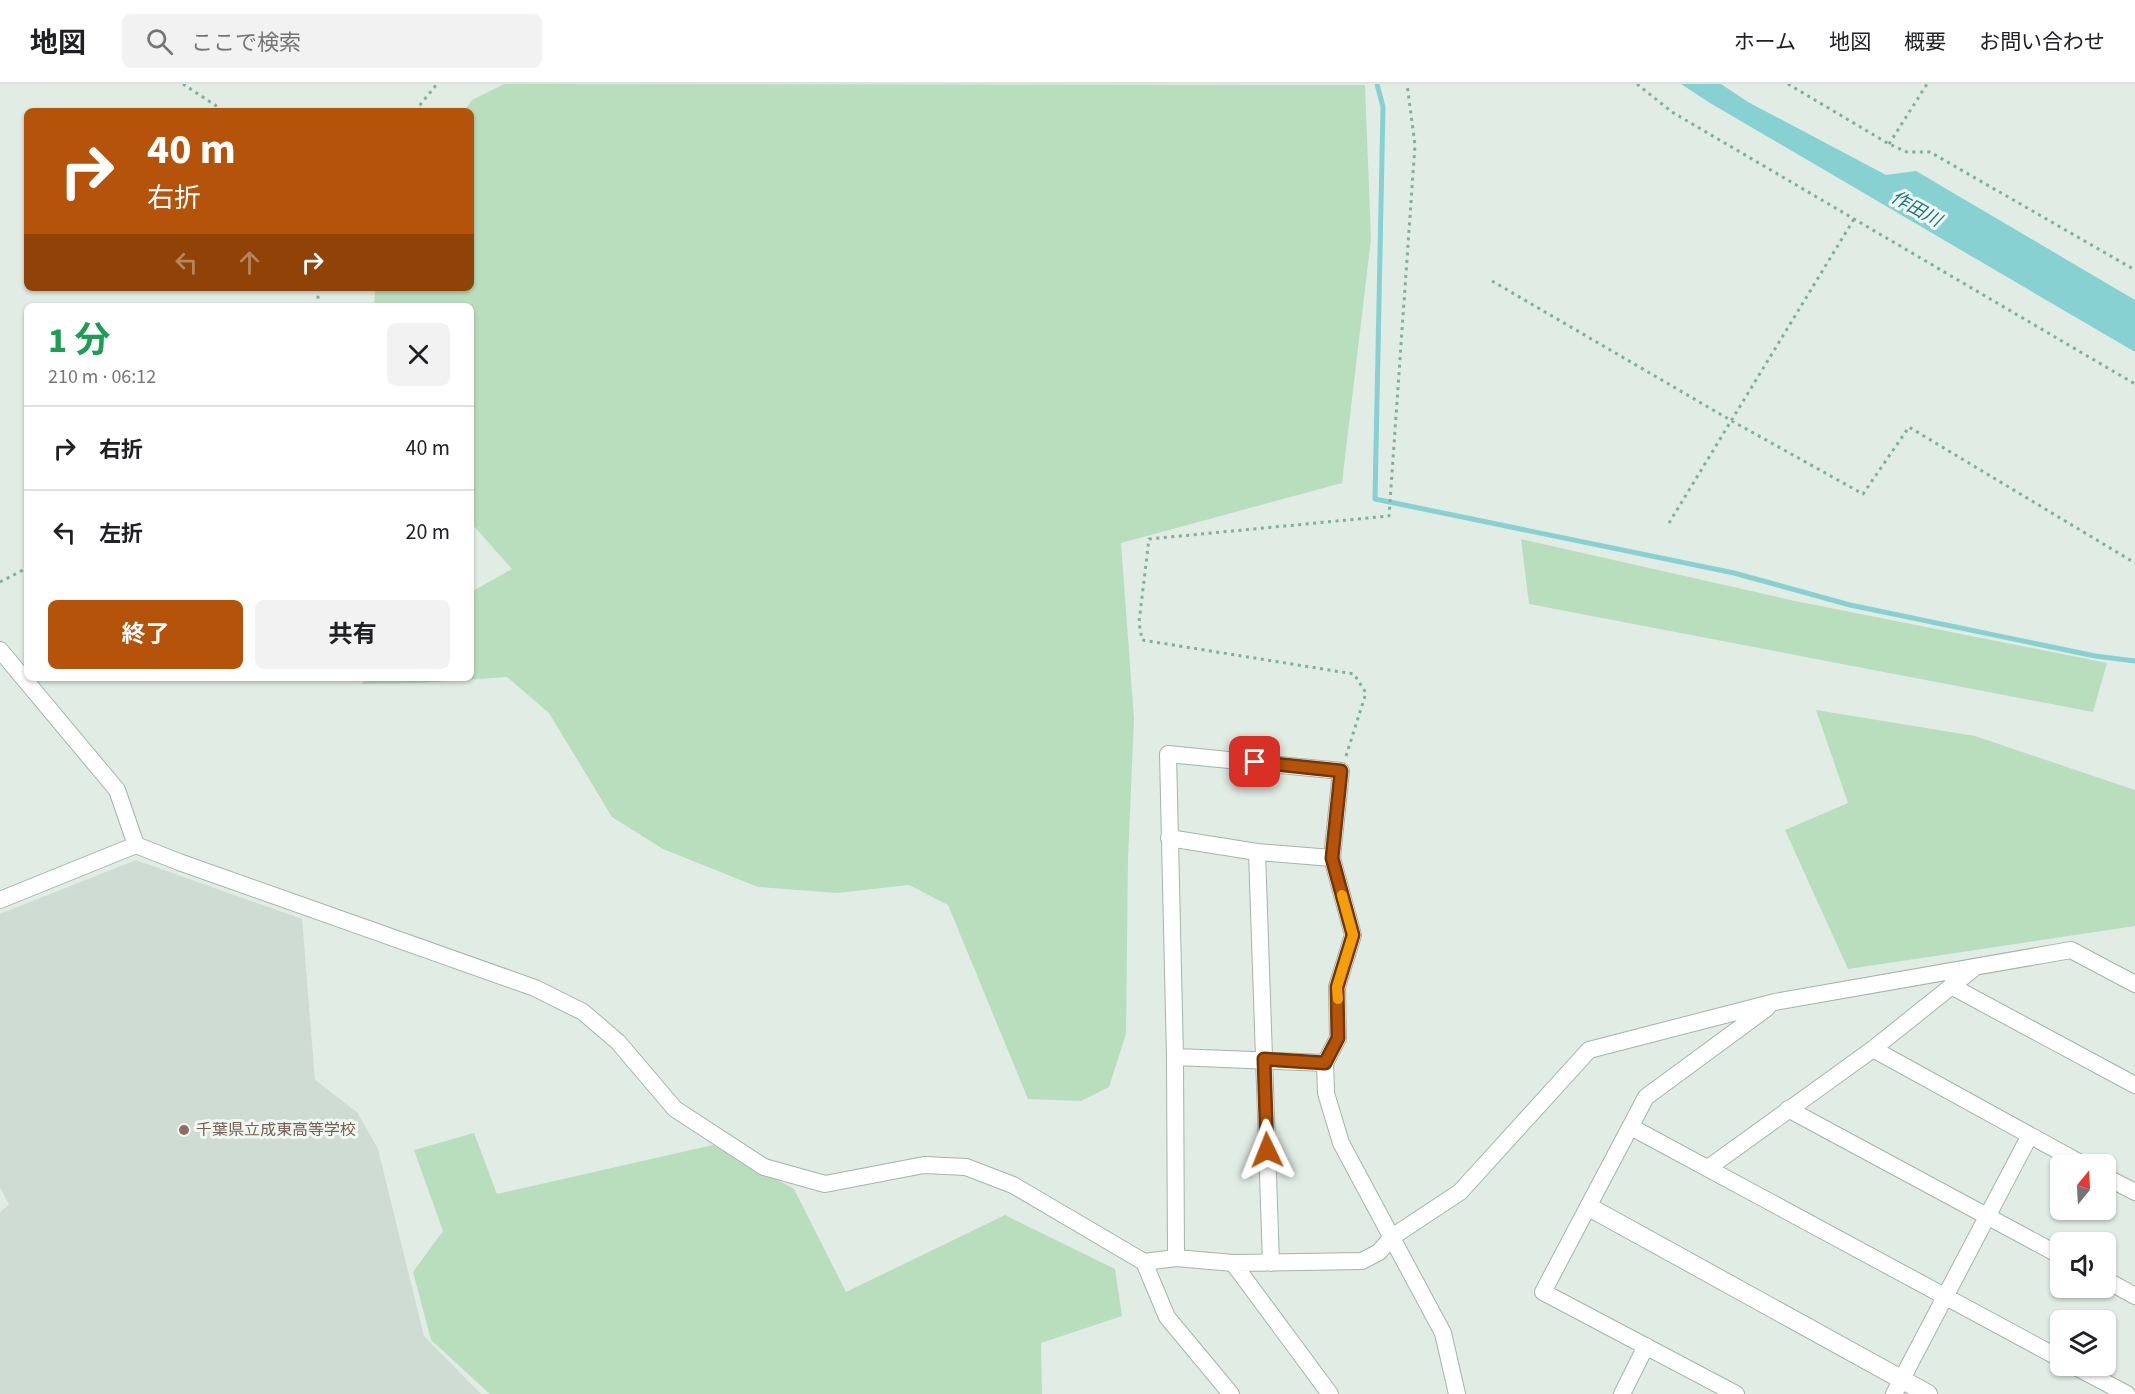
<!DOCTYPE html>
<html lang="ja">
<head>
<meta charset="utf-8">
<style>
	:root { --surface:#fff; --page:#f2f2f2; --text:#202124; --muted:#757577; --line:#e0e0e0; --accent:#b45309 }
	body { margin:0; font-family:"Source Sans 3","Noto Sans JP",sans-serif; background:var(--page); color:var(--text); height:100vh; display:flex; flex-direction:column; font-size:22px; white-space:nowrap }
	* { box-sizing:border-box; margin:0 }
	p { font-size:20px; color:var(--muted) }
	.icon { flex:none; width:33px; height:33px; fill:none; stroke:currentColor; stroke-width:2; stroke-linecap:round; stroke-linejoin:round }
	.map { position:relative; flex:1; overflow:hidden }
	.sheet { position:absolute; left:24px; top:219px; width:450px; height:378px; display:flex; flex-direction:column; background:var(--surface); border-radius:9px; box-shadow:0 2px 4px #0004 }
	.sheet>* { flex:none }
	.hud { position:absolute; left:24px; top:24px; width:450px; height:183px; border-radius:9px; box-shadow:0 2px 4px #0004; background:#b45309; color:#fff; overflow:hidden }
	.needle { width:39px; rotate:18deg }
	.controls { position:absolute; left:2050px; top:1070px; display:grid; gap:12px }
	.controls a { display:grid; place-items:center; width:66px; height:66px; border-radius:9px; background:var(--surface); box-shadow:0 2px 4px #0004; font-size:30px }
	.pin { position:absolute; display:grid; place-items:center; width:51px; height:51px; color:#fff; margin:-26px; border-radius:12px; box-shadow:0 3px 9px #0006 }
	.me { position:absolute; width:66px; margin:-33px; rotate:358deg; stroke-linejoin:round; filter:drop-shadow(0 0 4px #0008) }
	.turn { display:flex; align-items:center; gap:21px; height:126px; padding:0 24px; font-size:27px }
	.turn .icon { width:78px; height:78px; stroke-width:2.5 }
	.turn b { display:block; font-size:42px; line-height:51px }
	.lanes { display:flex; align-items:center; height:57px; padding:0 24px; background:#0003; justify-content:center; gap:30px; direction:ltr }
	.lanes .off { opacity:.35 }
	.round { display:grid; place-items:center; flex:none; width:63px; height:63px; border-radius:9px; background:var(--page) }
	.summary { display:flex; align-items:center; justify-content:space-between; height:102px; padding:0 24px }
	h1 { font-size:36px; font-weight:700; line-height:45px; color:#1e9e55 }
	.button { display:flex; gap:12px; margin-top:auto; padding:12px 24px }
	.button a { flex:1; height:69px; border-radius:9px; background:var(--accent); color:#fff; font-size:24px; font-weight:700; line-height:69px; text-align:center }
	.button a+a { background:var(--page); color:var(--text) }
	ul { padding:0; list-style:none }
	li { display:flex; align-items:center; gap:18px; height:84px; padding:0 24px; border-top:2px solid var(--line) }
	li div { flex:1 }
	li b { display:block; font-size:22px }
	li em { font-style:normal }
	header { display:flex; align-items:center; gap:36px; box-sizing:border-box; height:84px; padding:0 30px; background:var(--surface); border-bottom:2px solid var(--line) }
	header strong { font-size:28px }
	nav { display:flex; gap:33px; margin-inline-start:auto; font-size:21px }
	.search { width:420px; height:54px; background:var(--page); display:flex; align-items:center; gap:15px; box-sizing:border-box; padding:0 21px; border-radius:9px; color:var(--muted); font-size:22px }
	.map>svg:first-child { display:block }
</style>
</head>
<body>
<header>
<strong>地図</strong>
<div class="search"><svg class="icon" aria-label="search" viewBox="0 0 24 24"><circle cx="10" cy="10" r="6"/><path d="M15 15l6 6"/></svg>ここで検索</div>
<nav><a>ホーム</a><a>地図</a><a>概要</a><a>お問い合わせ</a></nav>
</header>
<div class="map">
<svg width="2135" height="1310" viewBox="0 0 2135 1310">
	<rect width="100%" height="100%" fill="#e1ece5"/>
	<path fill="#cfdcd4" d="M136 776 302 835 315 996 357 1028 378 1065 424 1252 481 1310H0V1128L9 1121 0 1103V830Z"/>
	<path fill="#b9debe" d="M504 0 1365 1 1371 155 1342 399 1121 459 1134 635 1128 775 1126 950 1109 1003 1081 1017 1028 1015 948 821 909 801 837 809 758 803 663 765 612 733 549 629 507 593 420 599 362 600 365 594H471V508L512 485 471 439V222H374L375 204H471V27H464L472 16Z
		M1521 455 1795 517 2107 579 2093 628 1529 520Z
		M1816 626 1975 652 2135 706V842L1848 885 1785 746 1848 719Z
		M474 1049 497 1110 713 1061 794 1105 846 1208 1005 1131 1115 1185 1122 1232 1041 1259 1042 1310H490L431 1256 413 1188 443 1147 414 1066Z"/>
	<path fill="#87d1d2" d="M1681 0H1721L1748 18 1886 91 1916 87 2135 216V268L1710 19Z"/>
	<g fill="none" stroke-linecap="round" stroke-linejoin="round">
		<path stroke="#87d1d2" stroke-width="5" d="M1377 0 1383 23 1375 415 1734 489 1850 521 2095 572 2135 577"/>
		<g stroke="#a4b4ac" stroke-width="18">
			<path id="minor" d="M0 566 117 706 136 761
				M1169 754 1257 768 1332 774
				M1257 768 1271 1179
				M0 816 136 761 179 778 535 904 583 928 618 958 675 1025 764 1083 825 1100 924 1081 966 1083 1013 1101 1144 1178 1167 1233 1231 1310
				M1951 902 2135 1001
				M1873 965 2082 1080
				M1175 973 1325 979
				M1788 1025 2061 1172
				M1631 1043 2061 1275
				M1708 1084 1873 965 1973 885
				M2106 1093 2135 1108
				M1176 1174 1175 973 1168 670 1341 687 1332 774 1353 851 1337 903 1338 954 1325 979 1326 1009 1341 1059 1443 1249 1457 1310
				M1144 1178 1176 1174 1233 1179 1362 1177 1379 1168 1392 1153 1460 1108 1589 966 1775 918 2071 866 2135 900
				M1233 1179 1330 1310
				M2106 1196 2135 1212
				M2072 1281 2127 1310
				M1622 1310 1646 1262
				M1736 1310 1543 1208 1646 1013 1767 924
				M1894 1310 2029 1053"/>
		</g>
		<g stroke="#a4b4ac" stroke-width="20">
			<path id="tertiary" d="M1589 1123 1928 1310"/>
		</g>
		<path stroke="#80b09b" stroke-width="3" stroke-dasharray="3 4.5" stroke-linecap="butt" d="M183 0 224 27
			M1637 0 1672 28 2135 300
			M1788 0 1889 60 1907 68H1930L2135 186
			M415 27 437 0
			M1889 60 1927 0
			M1492 197 1732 337 1863 410 1909 343 2135 479
			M317 222 319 204
			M1669 439 1854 135
			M0 498 27 484
			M1346 672 1366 609 1354 590 1142 556 1139 538 1149 455 1389 432 1415 61 1407 0"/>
		<use href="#minor" stroke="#fff" stroke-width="16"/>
		<use href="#tertiary" stroke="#fff" stroke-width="18"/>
	</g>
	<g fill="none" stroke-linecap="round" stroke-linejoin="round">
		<g stroke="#753606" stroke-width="15">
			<path id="route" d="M1255 678 1341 687 1332 774 1353 851 1337 903 1338 954 1325 979 1264 975 1267 1066"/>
		</g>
		<use href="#route" stroke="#b45309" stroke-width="10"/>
		<path stroke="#f59e0b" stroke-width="10" d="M1338 915 1337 903 1353 851 1342 811"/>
	</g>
	<circle fill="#8d6e63" stroke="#f1f8f4" stroke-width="2" cx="184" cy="1046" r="6"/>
	<g text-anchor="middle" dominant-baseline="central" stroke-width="6" stroke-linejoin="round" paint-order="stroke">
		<g font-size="16" fill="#785e54" stroke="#f1f8f4" text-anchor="start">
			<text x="196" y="1046">千葉県立成東高等学校</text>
		</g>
		<g font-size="18" font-style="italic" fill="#19767a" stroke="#f1f8f4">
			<text transform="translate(1916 125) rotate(29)">作田川</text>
		</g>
	</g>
</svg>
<div class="controls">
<a><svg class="needle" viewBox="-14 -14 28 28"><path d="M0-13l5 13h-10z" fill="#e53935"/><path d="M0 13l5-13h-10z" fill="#757577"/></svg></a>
<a><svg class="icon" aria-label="sound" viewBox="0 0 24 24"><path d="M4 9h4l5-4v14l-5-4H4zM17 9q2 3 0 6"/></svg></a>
<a><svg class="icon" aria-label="layers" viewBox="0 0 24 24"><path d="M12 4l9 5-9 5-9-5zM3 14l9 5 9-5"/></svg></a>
</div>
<div class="pin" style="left:1255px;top:678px;background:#d93025"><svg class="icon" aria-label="arrive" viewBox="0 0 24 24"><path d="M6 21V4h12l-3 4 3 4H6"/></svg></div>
<svg class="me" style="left:1267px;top:1066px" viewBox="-20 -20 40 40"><path d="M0-17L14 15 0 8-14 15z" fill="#b45309" stroke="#fff" stroke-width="4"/></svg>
<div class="hud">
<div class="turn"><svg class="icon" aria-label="right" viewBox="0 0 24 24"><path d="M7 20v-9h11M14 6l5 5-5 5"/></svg><div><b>40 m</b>右折</div></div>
<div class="lanes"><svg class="icon off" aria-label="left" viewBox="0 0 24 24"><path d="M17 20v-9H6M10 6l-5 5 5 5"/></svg><svg class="icon off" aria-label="ahead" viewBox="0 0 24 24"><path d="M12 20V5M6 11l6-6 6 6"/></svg><svg class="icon" aria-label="right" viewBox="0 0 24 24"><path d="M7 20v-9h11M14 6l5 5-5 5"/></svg></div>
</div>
<section class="sheet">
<div class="summary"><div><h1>1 分</h1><p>210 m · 06:12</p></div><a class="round"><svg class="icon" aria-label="close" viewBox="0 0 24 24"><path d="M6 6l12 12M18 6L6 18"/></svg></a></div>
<ul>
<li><svg class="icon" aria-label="right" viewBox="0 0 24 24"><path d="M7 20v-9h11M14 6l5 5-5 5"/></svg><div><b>右折</b></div><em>40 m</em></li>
<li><svg class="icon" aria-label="left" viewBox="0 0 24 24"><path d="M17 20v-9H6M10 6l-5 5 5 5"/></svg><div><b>左折</b></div><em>20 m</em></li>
</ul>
<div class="button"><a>終了</a><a>共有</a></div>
</section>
</div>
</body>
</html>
